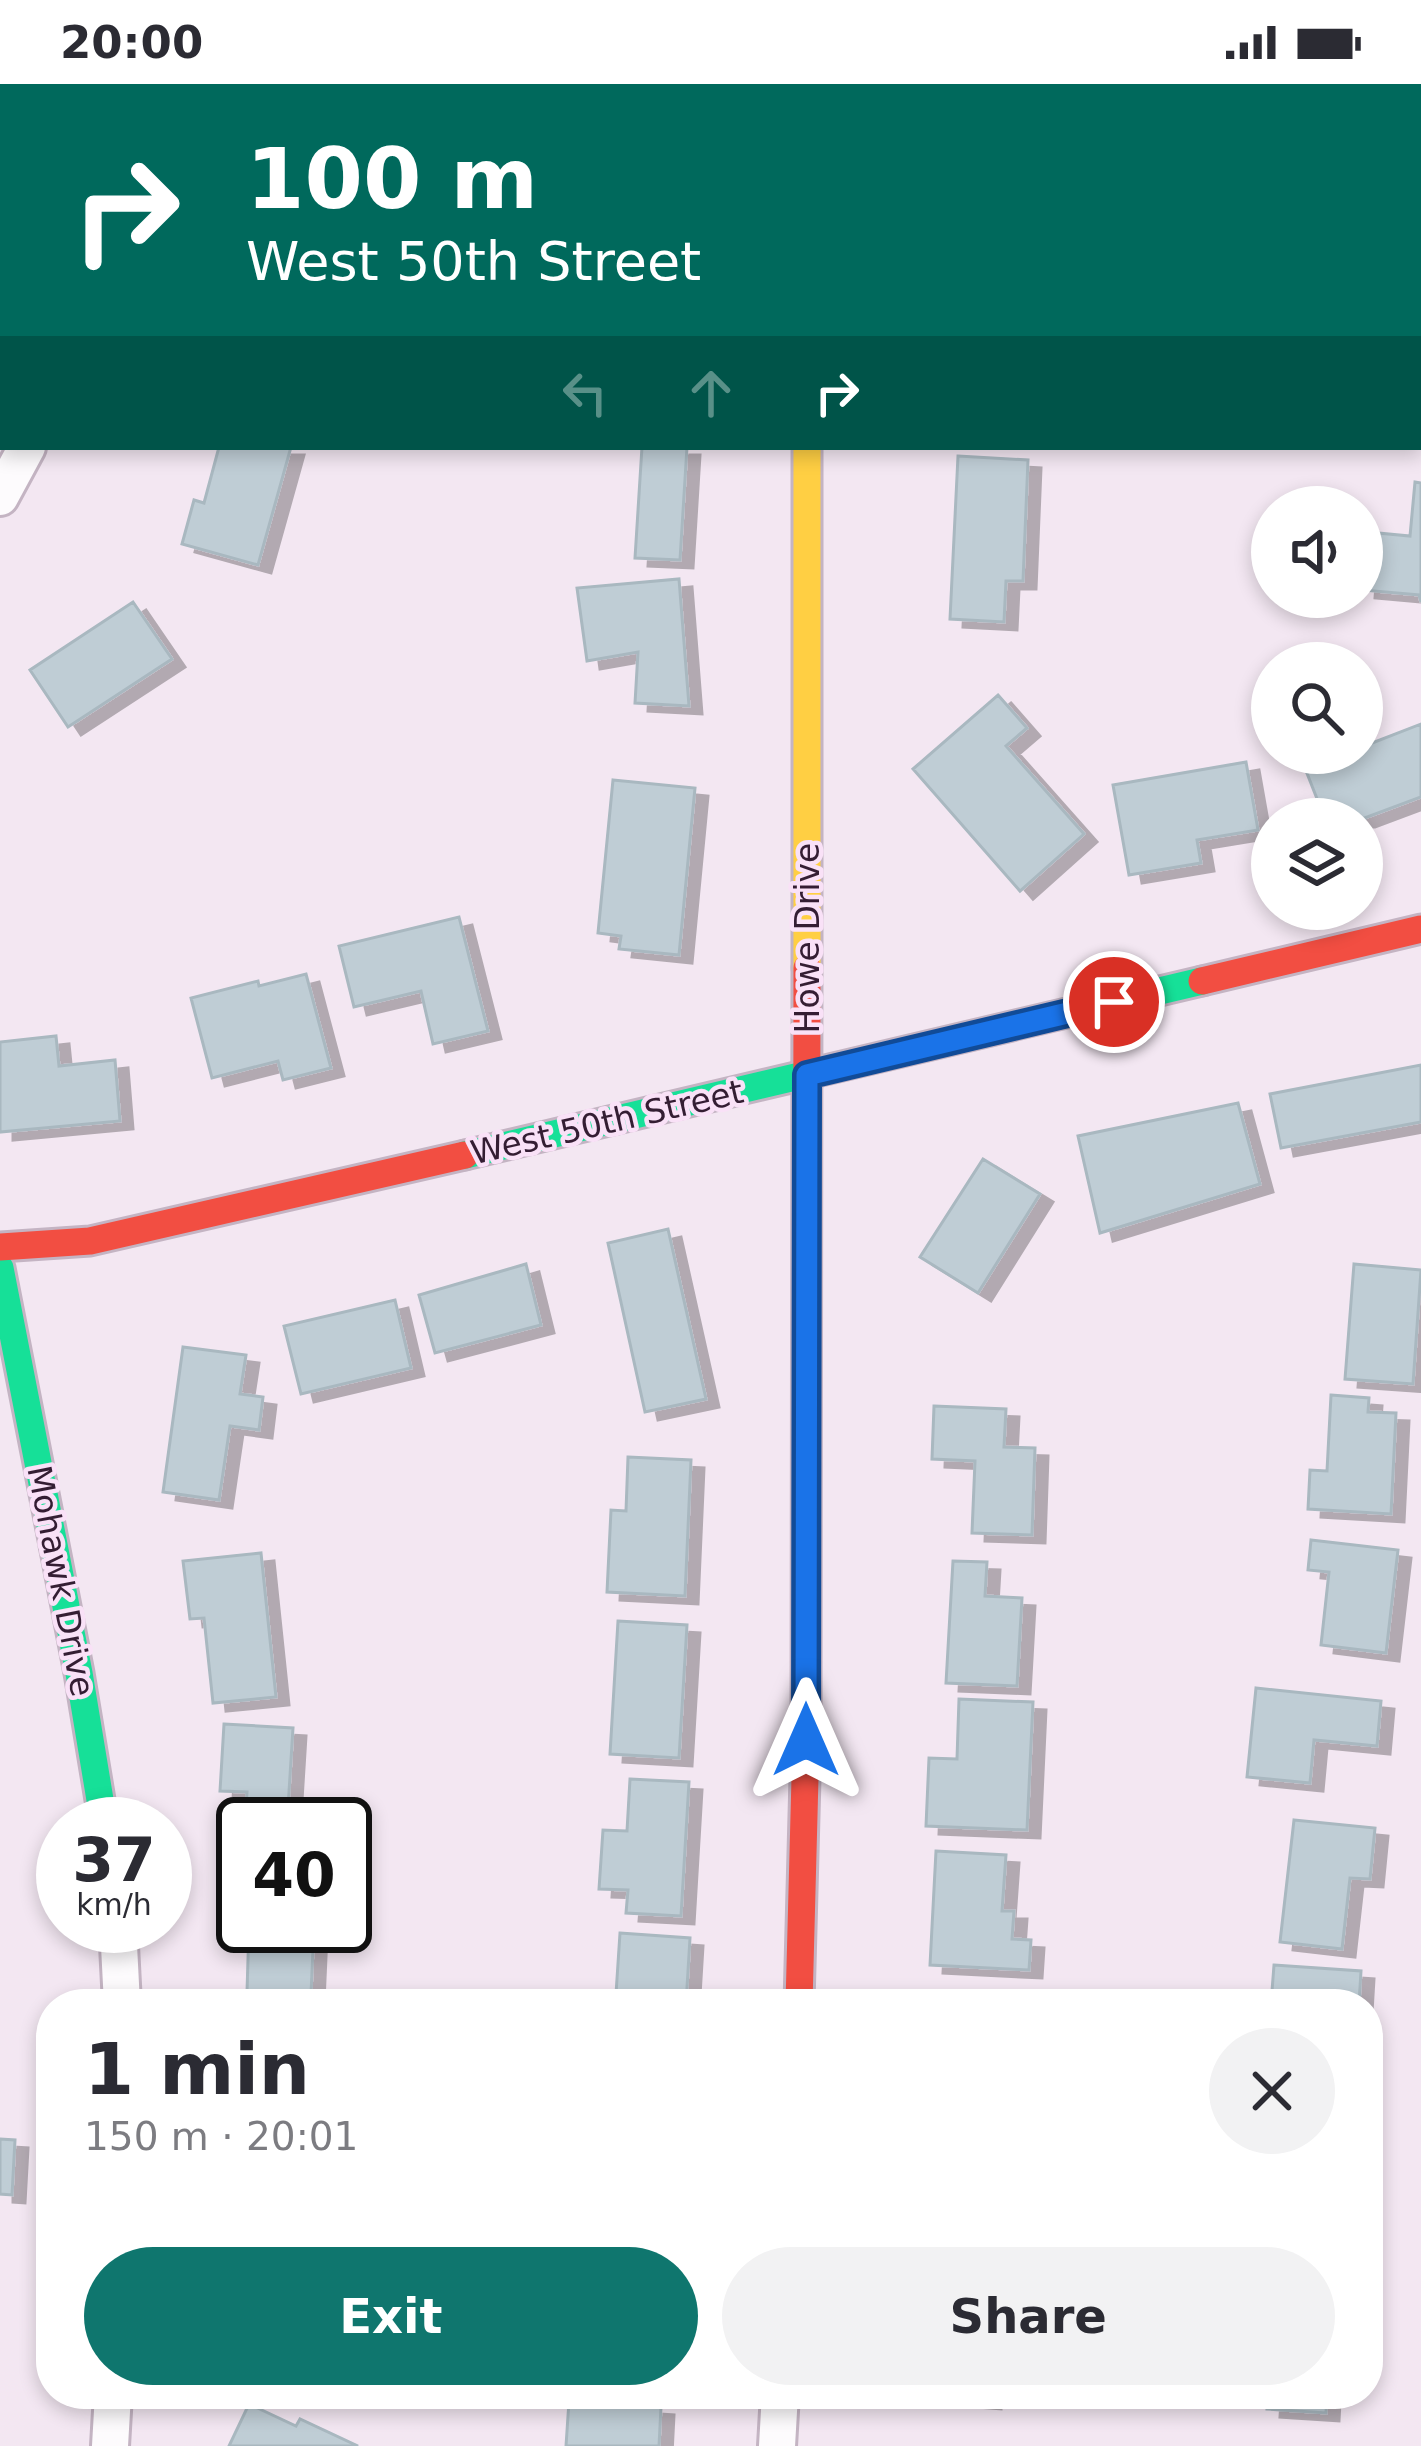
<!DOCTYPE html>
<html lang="en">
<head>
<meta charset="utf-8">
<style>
	:root { --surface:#fff; --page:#f2f2f3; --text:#2b2b33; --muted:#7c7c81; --accent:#0f766e }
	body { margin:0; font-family:"DejaVu Sans",sans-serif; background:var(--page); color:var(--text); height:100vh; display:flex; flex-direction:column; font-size:45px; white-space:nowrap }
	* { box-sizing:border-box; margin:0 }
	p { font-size:39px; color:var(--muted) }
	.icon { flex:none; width:66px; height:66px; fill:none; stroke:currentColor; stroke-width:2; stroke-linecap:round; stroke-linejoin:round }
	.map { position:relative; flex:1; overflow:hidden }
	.panel { position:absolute; left:36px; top:1905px; width:1347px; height:420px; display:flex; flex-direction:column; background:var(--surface); border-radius:48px; box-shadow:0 6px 18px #0003 }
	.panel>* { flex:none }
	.banner { position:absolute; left:0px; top:0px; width:1422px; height:366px; box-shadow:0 6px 18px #0003; background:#00695c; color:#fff; overflow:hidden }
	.tools { position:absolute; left:1251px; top:402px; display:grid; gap:24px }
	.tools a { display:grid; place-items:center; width:132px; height:132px; border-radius:50%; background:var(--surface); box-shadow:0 6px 18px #0003; font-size:60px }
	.speed { position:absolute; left:36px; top:1713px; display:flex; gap:24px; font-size:60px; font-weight:700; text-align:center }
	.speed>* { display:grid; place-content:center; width:156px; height:156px; border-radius:50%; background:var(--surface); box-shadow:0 6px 18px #0003; line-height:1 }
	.speed small { font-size:30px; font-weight:400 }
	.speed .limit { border:6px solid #111; border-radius:18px; background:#fff; color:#111 }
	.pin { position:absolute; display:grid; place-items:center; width:102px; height:102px; color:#fff; margin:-51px; border:6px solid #fff; border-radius:50%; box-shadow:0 3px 12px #0007 }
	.me { position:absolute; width:132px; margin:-66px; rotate:0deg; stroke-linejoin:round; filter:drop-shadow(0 0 9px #0008) }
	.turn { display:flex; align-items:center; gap:42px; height:252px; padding:0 48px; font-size:54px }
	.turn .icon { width:156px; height:156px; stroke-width:2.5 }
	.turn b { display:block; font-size:84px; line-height:102px }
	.lanes { display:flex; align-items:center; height:114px; padding:0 48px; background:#0003; justify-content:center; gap:60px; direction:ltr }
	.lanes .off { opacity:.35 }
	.round { display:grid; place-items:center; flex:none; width:126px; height:126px; border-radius:63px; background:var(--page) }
	.head { display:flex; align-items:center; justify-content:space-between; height:204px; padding:0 48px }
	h1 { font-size:72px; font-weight:700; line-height:90px }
	.primary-button { display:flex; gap:24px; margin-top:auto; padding:24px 48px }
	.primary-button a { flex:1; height:138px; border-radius:72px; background:var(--accent); color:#fff; font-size:48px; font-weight:700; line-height:138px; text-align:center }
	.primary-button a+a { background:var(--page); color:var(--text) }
	.status { display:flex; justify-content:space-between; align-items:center; height:84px; padding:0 60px; background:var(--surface); direction:ltr }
	.status svg { height:33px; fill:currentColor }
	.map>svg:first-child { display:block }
</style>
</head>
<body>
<div class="status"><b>20:00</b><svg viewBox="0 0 49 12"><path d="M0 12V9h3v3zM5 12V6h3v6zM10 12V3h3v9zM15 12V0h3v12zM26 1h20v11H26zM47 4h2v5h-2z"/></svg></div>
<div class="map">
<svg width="1421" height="2362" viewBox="0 0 1421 2362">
	<defs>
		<filter id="shadow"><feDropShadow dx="13" dy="8" stdDeviation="0" flood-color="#0004"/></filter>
	</defs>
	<rect width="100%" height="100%" fill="#f3e7f2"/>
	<path fill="#bfcdd5" stroke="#a9b8c0" stroke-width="3" filter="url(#shadow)" d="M219 363H291L258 481 182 460 194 416 204 419Z
		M642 363H687L680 476 635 474Z
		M958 372 1028 376 1023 497H1006L1004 538 950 535Z
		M1415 398 1421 399V518L1419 511 1362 506 1367 448 1410 452Z
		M679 495 689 622 635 619 638 568 587 577 577 504Z
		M133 518 172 575 68 643 30 586Z
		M998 611 1027 644 1006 662 1084 750 1020 807 913 685Z
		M1421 640V713L1362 735H1325L1299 669H1362V649L1367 661Z
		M1246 678 1258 746 1197 756 1201 779 1129 791 1113 701Z
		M613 696 695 704 679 871 619 865 621 852 598 849Z
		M459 833 488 947 433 960 421 907 354 923 339 862Z
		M306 890 331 984 283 996 278 977 212 994 191 914 258 897 259 902Z
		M56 952 59 982 115 976 120 1037 0 1048V958Z
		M1421 981V1038L1281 1064 1270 1010Z
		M1238 1019 1260 1100 1100 1149 1078 1052Z
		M983 1075 1040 1110 978 1209 920 1173Z
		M668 1145 706 1315 645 1328 608 1159Z
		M526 1180 541 1241 435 1269 419 1211Z
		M1354 1180 1421 1186 1413 1300 1345 1295Z
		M395 1216 411 1284 301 1310 284 1242Z
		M183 1263 246 1271 240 1310 263 1313 259 1346 230 1342 219 1416 163 1408Z
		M1331 1311 1369 1314 1368 1328 1396 1329 1391 1430 1308 1425 1310 1386 1327 1387Z
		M934 1322 1006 1325 1004 1363 1035 1364 1032 1451 972 1449 975 1377 932 1375Z
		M628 1373 691 1376 685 1512 607 1508 611 1426 626 1427Z
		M1311 1456 1398 1466 1386 1569 1321 1561 1329 1488 1308 1486Z
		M261 1469 276 1613 213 1619 204 1534 190 1535 183 1477Z
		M953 1477 987 1478 985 1512 1022 1514 1017 1602 946 1599Z
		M618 1537 687 1541 679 1674 610 1670Z
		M1256 1604 1381 1617 1377 1662 1314 1656 1310 1699 1247 1693Z
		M959 1615 1033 1618 1027 1746 926 1742 929 1674 957 1675Z
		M224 1640 293 1644 287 1740H245L247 1708 220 1707Z
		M630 1695 689 1698 681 1832 626 1829 628 1806 599 1805 603 1746 627 1747Z
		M1294 1736 1375 1744 1370 1795 1350 1794 1342 1865 1280 1858Z
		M936 1767 1006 1771 1002 1827H1014L1012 1855 1031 1856 1029 1886 930 1881Z
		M249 1842H314L311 1910 247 1908Z
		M620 1849 690 1854 686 1920H592L593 1909 616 1910Z
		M1274 1881 1361 1887 1359 1920H1271Z
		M0 2055 15 2056 12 2111 0 2110Z
		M899 2310H988V2317Z
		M1268 2310H1327L1326 2329 1267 2325Z
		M569 2317 661 2323 659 2362H566Z
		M249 2320 296 2342 300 2335 358 2362H229Z"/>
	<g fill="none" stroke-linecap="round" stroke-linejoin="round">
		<g stroke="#c4b4c3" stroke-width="42">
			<path id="street" d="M127 0 130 3
				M805 0 806 3
				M39 3 42 0
				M0 413 27 363
				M118 1842 122 1920
				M110 2362 113 2310
				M777 2362 780 2310"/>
		</g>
		<g stroke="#c4b4c3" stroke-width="33">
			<path id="fast" d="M465 1071 1202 897
				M0 1184 79 1589 104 1740"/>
		</g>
		<g stroke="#c4b4c3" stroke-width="33">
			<path id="slow" d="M807 884V363"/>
		</g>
		<g stroke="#c4b4c3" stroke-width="33">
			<path id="jam" d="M1202 897 1421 845
				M0 1163 90 1157 465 1071
				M799 1920 806 1656 807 884"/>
		</g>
		<use href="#street" stroke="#fdfbfd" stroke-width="36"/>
		<use href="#fast" stroke="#16e098" stroke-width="27"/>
		<use href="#slow" stroke="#ffcf43" stroke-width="27"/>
		<use href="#jam" stroke="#f24e42" stroke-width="27"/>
	</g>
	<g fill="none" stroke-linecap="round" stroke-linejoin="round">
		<g stroke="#114b97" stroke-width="30">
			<path id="route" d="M806 1656 807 991 1114 918"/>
		</g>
		<use href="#route" stroke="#1a73e8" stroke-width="21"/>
	</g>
	<g text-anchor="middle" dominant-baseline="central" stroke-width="9" stroke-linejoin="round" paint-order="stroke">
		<g font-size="33" fill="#341d33" stroke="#f9e1f7">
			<text transform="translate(807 854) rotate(-90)">Howe Drive</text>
			<text transform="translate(607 1038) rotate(-13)">West 50th Street</text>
			<text transform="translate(61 1497) rotate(79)">Mohawk Drive</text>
		</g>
	</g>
</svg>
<div class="tools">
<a><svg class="icon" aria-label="sound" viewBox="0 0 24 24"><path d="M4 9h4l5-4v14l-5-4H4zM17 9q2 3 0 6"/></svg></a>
<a><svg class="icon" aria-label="search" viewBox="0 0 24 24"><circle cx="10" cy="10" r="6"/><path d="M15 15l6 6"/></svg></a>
<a><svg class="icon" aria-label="layers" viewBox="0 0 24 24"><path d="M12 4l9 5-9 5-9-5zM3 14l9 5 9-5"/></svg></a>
</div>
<div class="speed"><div>37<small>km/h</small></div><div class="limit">40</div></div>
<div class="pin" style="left:1114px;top:918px;background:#d93025"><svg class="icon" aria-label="arrive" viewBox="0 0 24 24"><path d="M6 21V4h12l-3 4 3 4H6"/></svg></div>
<svg class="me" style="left:806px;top:1656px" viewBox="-20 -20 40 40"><path d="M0-17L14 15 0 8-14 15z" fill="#1a73e8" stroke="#fff" stroke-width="4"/></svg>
<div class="banner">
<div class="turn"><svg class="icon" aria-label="right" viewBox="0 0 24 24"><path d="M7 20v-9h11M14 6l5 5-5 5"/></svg><div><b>100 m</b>West 50th Street</div></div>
<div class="lanes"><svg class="icon off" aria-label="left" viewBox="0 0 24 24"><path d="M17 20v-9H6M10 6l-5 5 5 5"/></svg><svg class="icon off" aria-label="ahead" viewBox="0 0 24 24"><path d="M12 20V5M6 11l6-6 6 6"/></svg><svg class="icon" aria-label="right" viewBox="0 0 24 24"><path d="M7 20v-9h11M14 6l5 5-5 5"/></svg></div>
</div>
<section class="panel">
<div class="head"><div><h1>1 min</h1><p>150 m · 20:01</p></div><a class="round"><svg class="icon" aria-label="close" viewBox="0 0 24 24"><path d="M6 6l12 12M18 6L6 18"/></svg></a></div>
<div class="primary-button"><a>Exit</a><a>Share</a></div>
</section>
</div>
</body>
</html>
